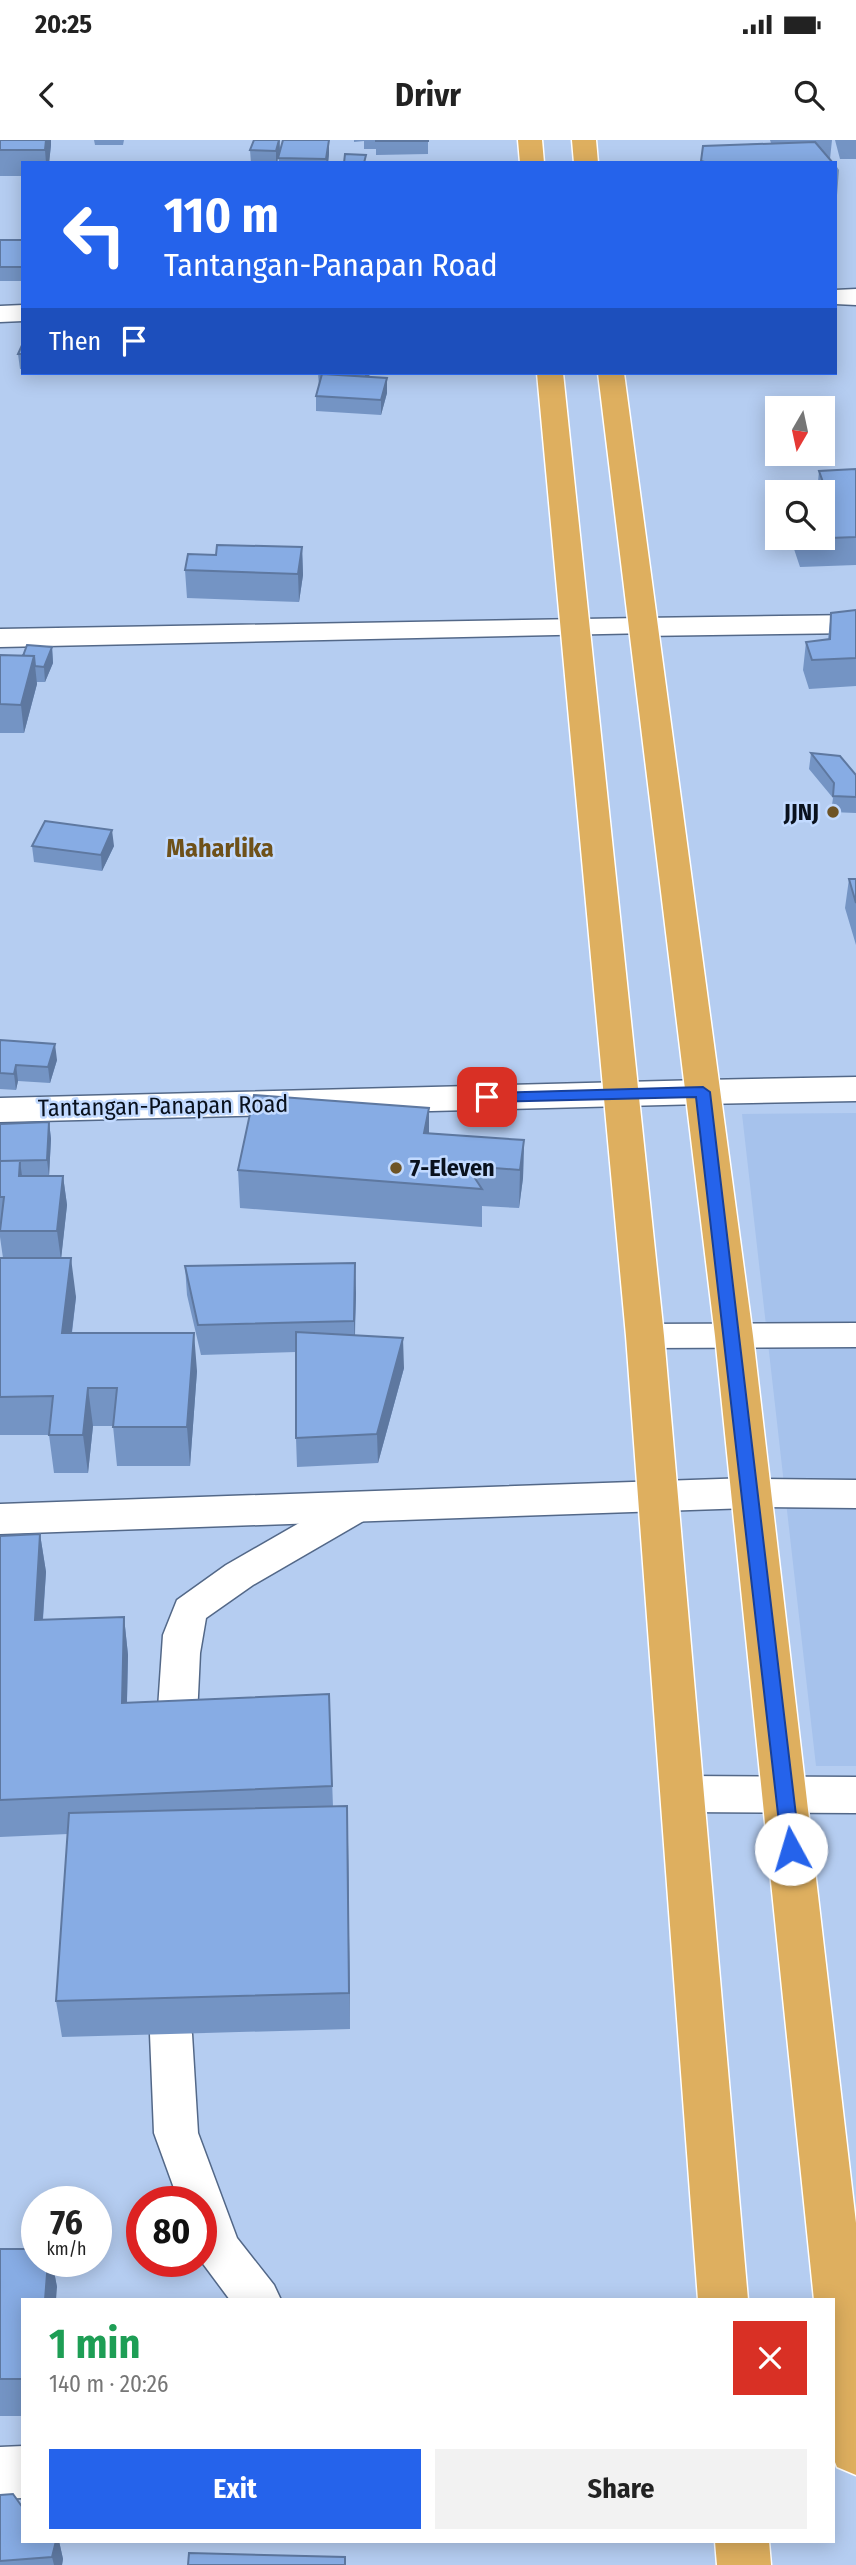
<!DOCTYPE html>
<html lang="en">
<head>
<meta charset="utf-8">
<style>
	:root { --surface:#fff; --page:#f2f2f2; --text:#222; --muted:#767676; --accent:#2563eb }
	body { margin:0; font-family:"Fira Sans Condensed",sans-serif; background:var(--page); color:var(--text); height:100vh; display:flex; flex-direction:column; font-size:26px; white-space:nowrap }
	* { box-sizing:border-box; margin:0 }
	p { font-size:23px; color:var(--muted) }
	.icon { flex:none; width:38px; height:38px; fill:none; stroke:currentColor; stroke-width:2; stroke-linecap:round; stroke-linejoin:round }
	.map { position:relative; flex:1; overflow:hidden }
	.panel { position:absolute; left:21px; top:2158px; width:814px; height:245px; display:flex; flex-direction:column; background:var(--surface); border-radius:0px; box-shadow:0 4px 18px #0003 }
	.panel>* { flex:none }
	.hud { position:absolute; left:21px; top:21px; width:816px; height:214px; border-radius:0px; box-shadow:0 4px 18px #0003; background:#2563eb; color:#fff; overflow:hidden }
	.needle { width:46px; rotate:189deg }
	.controls { position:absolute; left:765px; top:256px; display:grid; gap:14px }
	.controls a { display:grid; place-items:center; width:70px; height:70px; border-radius:0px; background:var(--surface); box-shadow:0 4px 18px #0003; font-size:35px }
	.speed { position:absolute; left:21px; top:2046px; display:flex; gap:14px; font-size:35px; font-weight:700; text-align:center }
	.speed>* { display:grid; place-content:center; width:91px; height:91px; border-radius:50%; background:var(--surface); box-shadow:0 4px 18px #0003; line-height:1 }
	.speed small { font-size:18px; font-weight:400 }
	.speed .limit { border:10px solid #d22; background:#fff; color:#111 }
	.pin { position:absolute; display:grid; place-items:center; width:60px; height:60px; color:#fff; margin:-30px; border-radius:14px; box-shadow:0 4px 10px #0006 }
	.me { position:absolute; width:77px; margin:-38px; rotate:354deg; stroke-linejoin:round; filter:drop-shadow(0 0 5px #0008) }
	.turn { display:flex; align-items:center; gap:24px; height:147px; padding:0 28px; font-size:32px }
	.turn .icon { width:91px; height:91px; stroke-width:2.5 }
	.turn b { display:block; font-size:49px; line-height:60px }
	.then { display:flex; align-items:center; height:66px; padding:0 28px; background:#0003; gap:14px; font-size:26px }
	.round { display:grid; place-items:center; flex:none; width:74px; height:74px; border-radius:0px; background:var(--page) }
	.head { display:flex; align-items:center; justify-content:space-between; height:119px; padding:0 28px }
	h1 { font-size:42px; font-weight:700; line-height:52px; color:#1e9e55 }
	.primary-button { display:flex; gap:14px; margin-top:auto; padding:14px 28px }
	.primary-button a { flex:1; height:80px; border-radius:0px; background:var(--accent); color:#fff; font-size:28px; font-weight:700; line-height:80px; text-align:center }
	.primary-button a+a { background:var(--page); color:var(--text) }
	.status { display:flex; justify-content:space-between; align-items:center; height:49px; padding:0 35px; background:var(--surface); direction:ltr }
	.status svg { height:19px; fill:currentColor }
	header { display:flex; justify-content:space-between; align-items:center; height:91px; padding:0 28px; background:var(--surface); font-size:32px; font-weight:700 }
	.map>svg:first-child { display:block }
</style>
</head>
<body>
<div class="status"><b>20:25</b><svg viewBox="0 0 49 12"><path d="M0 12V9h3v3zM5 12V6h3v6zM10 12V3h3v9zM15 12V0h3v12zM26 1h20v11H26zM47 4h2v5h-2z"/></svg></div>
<header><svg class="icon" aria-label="back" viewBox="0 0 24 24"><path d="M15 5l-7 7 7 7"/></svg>Drivr<svg class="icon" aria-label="search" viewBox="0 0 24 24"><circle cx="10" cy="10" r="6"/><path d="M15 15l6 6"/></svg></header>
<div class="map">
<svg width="856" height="2425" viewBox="0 0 856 2425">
	<rect width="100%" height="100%" fill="#b5cdf1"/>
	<path fill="#a6c2ec" d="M856 973V1626H816L742 974Z"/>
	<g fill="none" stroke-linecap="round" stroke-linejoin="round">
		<g stroke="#536888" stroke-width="3">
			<path id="lane" d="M856 1183V1207L645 1208 633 1205 628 1196 633 1187 645 1184Z
				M749 1339 856 1340V1368L749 1367 736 1363 731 1353 736 1343Z
				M354 1355 367 1359 372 1369 367 1379 253 1445 206 1478 200 1513 196 1598 190 1609 176 1614 162 1609 156 1598 163 1495 177 1460 226 1425 341 1359Z
				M171 1875 186 1881 192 1894 198 1993 237 2098 274 2145 281 2160H230L201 2121V2062H179L154 1993 150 1894 156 1881Z"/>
		</g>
		<g stroke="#536888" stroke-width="3">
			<path id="street" d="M856 149V165L835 164V150Z
				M23 165V181L0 182V166Z
				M641 478 651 481 656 487 651 493 0 507V489Z
				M856 937V961L703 964 691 960 685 952 691 944 703 940Z
				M749 1338 763 1342 769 1353 763 1364 749 1368 0 1394V1364Z
				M684 1636 856 1637V1673L684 1672 668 1667 662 1654 668 1641Z
				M23 2306V2358L0 2359V2307Z"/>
		</g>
		<g stroke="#536888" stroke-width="3">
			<path id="secondary" d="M856 475V493L641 496 631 493 626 487 631 481 641 478Z
				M703 940 715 944 721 952 715 960 703 964 0 982V958Z"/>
		</g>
		<g stroke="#fff" stroke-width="3">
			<path id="highway" d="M518 0H542L544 23H520Z
				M572 0H596L598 23H574Z
				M537 233H563L664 1196 748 2160H698L626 1196Z
				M598 233H624L753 1196 856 2083V2335L837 2327 833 2317V2160H814L715 1196Z
				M715 2401H769L771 2425H717Z"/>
		</g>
		<use href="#lane" fill="#fff" fill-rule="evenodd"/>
		<use href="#street" fill="#fff" fill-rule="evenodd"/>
		<use href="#secondary" fill="#fff" fill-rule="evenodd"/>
		<use href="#highway" fill="#deaf5f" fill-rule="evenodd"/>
	</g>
	<path fill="#7494c4" d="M0 0 51 5 49 23H23V36H0Z
		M94 0H124L123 5H95Z
		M254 0H280V10L329 14 328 23H279V18L277 23H251L250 10Z
		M354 0H428V14L376 15V9H364V1L354 2Z
		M770 0H832L830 19 833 23H701L703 6 771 3Z
		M835 0H856V19H840Z
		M835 24 839 30 837 55H835Z
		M0 100H23V141H0Z
		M23 203V229H20L18 214Z
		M318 233H370L369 237 387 253 381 275 316 271V256L319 246Z
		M856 329V425L800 427 790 397H822V352H817L819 331Z
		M302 407 303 435 299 462 187 458 185 430 216 415Z
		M856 470V546L809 549 803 530 806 502 828 499 831 473Z
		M52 507 53 523 45 542H37V544L24 593H0V515L23 516Z
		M811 613 856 635V673L831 672 833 658 809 629Z
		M32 706H114L102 731 34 722Z
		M849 739H856V805L845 768Z
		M0 900 57 920 50 943 18 941 16 950 0 949Z
		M49 982 51 999 49 1036H63L67 1065 61 1118 76 1157 72 1193 197 1231 190 1326H117L113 1286H93L88 1333H54L49 1295H0V1118H3L0 1097V984Z
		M429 993 524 1000 523 1038 519 1068 482 1066V1087L240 1068 238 1030Z
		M185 1126 356 1153 355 1196 404 1228 378 1323 297 1327 296 1298V1212L201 1215 187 1155Z
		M40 1394 46 1432 43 1480 124 1477 128 1515 127 1563 329 1554 333 1667 348 1703 350 1889 62 1897 56 1861 68 1694 0 1697V1396Z
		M0 2109 37 2121H52L57 2147 23 2160V2276H0Z
		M0 2355 23 2401H59L63 2419 62 2425H0Z"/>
	<path fill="#5e78a0" d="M46 0H51V5L49 23H46L45 10Z
		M279 0 280 12 276 23V11Z
		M329 0V14L328 23H326Z
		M365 233H370L365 249Z
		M387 238V253L381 275V260Z
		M302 407 303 435 299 462 298 434Z
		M52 507 53 523 45 542 44 527Z
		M34 516 37 544 24 593 21 565Z
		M112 690 114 706 102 731 101 715Z
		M55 904 57 920 50 943 48 927Z
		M16 925 18 941 16 950 14 934Z
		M429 968V1006L424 993Z
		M49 982 51 999 49 1036 47 1020Z
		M524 1000 523 1038 519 1068 520 1030Z
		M20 1021 24 1050 19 1036Z
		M63 1036 67 1065 61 1120 57 1091Z
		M71 1118 76 1157 67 1231 62 1193Z
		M355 1123 356 1153 354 1210V1181Z
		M194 1193 197 1231 190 1326 187 1287Z
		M403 1198 404 1228 378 1323 377 1294Z
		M88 1248 93 1286 88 1333 83 1295Z
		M40 1394 46 1432 40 1518 35 1480Z
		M124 1477 128 1515 126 1600 122 1563Z
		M347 1666 348 1703 350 1889 349 1853Z
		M48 2121H52L57 2147 56 2160H45Z
		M56 2401H59L63 2419 62 2425H54L52 2417Z"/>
	<path fill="#87ace4" stroke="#5e78a0" stroke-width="2" d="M0 0H46L45 10H0Z
		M254 0H279L276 11 250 10Z
		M283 0H329L326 19 278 18Z
		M376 0H428V1H376Z
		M815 2 833 23H708L701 21 703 6Z
		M345 14 366 15 364 23H344Z
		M0 100H23V127H0Z
		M23 203V214H18Z
		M322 234 387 238 381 260 316 256Z
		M856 329V397L803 399 802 397H822V356H828L819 331Z
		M217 405 302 407 298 434 185 430 188 414 216 415Z
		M856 470V518L812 520 806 502 830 499 831 473Z
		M27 505 52 507 44 527 35 526 34 516H23Z
		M0 515 34 516 21 565 0 564Z
		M811 613 840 616 856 635V657L833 656 834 643Z
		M45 681 112 690 101 715 32 706Z
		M849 739H856V763Z
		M0 900 55 904 48 927 16 925 14 934 0 933Z
		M254 955 429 968 424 993 524 1000 520 1030 467 1026 482 1049 238 1030Z
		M49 982 47 1020 0 1021V984Z
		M0 1021H20L19 1036H63L57 1091H0L4 1057H0Z
		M0 1118H71L62 1193H194L187 1287H113L117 1248H88L83 1295H49L53 1256 0 1257Z
		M355 1123 354 1181 198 1185 185 1126Z
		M296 1192 403 1198 377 1294 296 1298Z
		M40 1394 35 1480 124 1477 122 1563 329 1554 332 1646 0 1660V1396Z
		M347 1666 349 1853 56 1861 69 1673Z
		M0 2109H37V2121H48L45 2160H23V2239H0Z
		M13 2354 23 2368V2401H56L52 2417 0 2421V2355Z
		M189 2413 345 2417V2425H188Z"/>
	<path fill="#2563eb" stroke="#184099" stroke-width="2" d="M703 947 710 952 800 1709 798 1714H785L782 1709 696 957 487 962 480 957 487 953Z"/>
	<g fill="#6e5426" stroke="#c2daff" stroke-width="2.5">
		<circle cx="833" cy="672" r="7"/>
		<circle cx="396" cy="1028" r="7"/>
	</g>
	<g text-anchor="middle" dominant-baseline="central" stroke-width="5" stroke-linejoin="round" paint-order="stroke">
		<g font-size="24" font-weight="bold" fill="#09111d" stroke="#c2daff" text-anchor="end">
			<text x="819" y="672">JJNJ</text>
			<text x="410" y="1028" text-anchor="start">7-Eleven</text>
		</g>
		<g font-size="24" fill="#09111d" stroke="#c2daff">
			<text transform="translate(163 966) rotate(-1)">Tantangan-Panapan Road</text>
		</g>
		<g font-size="26" font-weight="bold" fill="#6e511a" stroke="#c2daff">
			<text x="220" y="708">Maharlika</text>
		</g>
	</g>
</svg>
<div class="controls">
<a><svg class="needle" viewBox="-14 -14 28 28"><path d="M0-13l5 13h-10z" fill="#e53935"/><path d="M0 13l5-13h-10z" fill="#767676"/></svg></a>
<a><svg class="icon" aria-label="search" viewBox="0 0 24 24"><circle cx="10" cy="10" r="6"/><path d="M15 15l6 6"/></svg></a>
</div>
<div class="speed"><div>76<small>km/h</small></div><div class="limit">80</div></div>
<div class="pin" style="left:487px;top:957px;background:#d93025"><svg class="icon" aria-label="arrive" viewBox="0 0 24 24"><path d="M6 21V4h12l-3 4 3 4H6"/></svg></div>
<svg class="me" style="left:791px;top:1709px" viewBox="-20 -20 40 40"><circle r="19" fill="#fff"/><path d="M0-13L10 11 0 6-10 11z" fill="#2563eb"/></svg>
<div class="hud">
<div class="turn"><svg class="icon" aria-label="left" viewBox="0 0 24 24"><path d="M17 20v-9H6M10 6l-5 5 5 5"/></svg><div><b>110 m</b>Tantangan-Panapan Road</div></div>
<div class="then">Then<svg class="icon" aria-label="arrive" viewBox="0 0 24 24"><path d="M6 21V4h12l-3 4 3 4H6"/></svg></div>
</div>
<section class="panel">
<div class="head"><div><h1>1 min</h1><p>140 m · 20:26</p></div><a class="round" style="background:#d93025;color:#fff"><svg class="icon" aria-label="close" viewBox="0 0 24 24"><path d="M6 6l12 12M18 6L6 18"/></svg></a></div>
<div class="primary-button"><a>Exit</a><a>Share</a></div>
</section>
</div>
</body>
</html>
